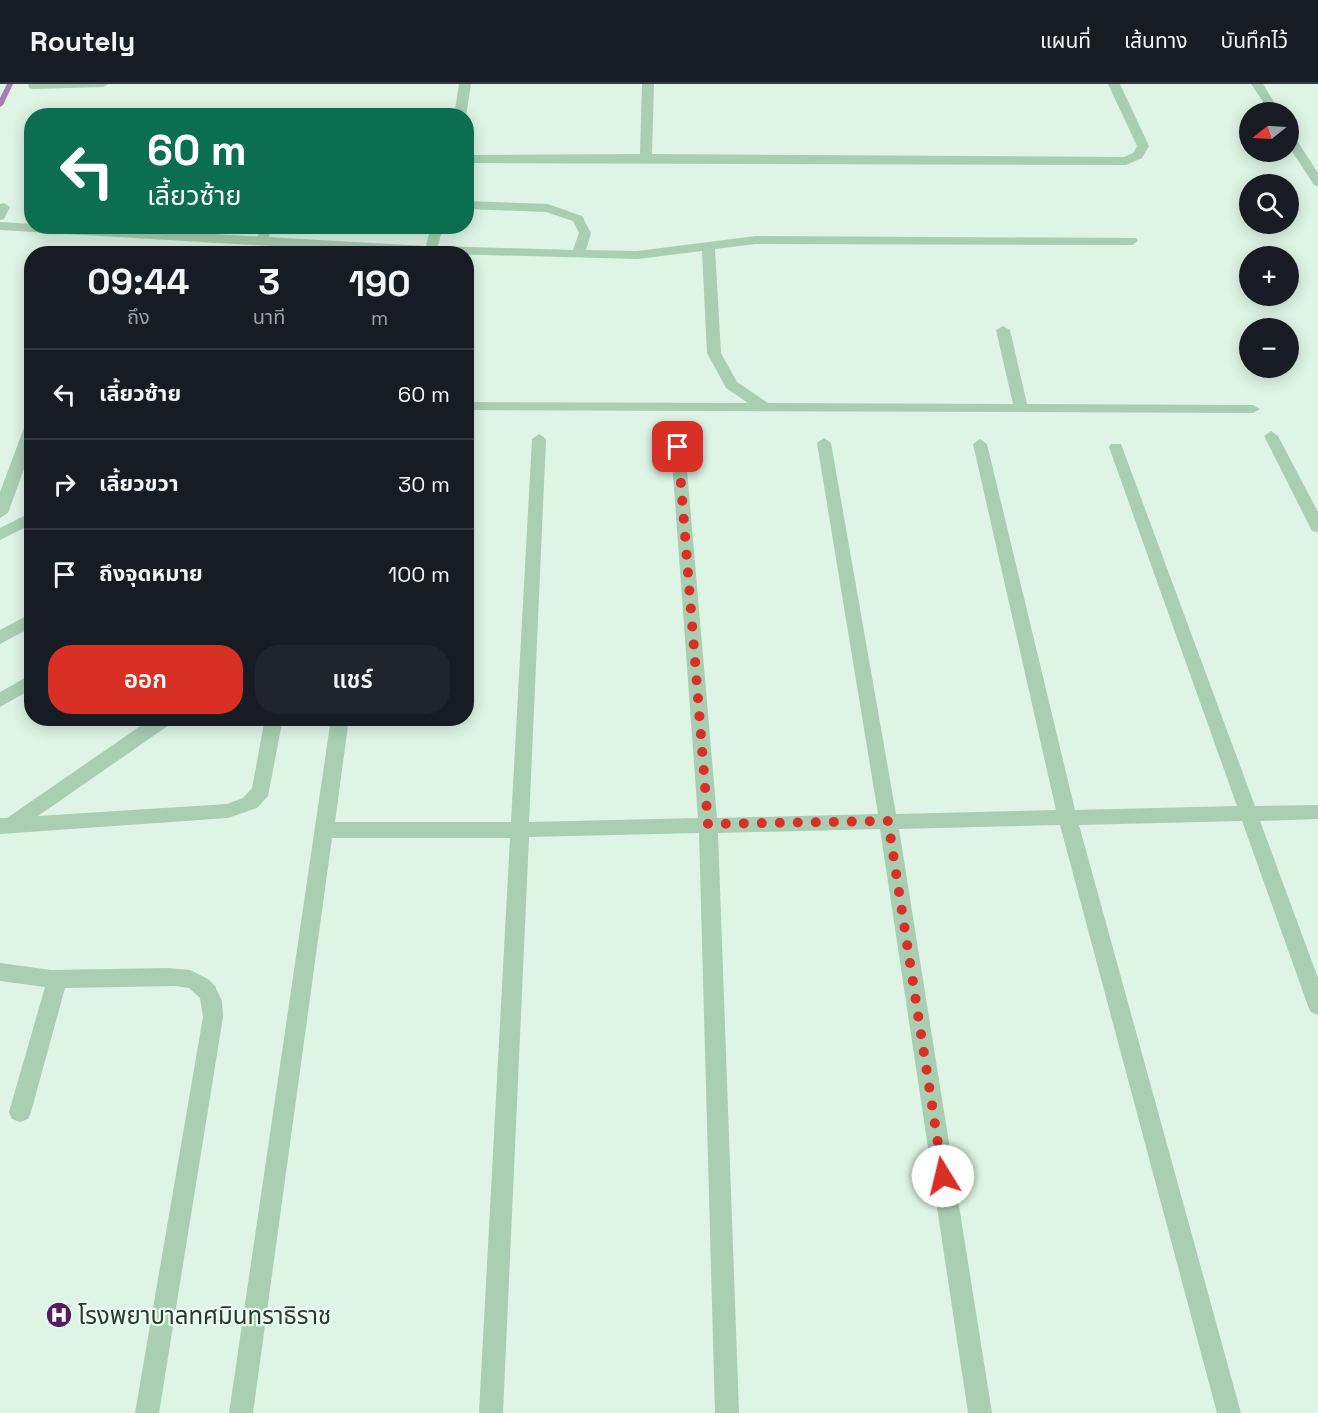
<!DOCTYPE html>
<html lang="th">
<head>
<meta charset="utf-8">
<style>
	:root { --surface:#171b24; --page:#20242c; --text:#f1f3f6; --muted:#9ea1a6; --line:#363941; --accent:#d93025 }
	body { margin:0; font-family:"Space Grotesk","Noto Sans Thai",sans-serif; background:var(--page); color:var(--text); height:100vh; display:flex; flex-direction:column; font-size:22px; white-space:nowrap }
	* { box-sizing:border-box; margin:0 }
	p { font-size:20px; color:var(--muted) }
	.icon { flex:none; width:33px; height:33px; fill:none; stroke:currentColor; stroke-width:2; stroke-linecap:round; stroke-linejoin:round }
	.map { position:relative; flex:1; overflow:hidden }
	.sheet { position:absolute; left:24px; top:162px; width:450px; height:480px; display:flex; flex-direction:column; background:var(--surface); border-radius:24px; box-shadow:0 3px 15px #0003 }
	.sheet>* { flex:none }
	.guide { position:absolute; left:24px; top:24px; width:450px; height:126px; border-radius:24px; box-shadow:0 3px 15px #0003; background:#0b6e4f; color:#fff; overflow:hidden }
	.needle { width:39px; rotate:252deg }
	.buttons { position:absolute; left:1239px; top:18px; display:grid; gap:12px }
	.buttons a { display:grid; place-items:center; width:60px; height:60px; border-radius:50%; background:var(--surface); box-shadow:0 3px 15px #0003; font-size:30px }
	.pin { position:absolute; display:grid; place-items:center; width:51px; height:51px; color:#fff; margin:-26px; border-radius:12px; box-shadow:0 3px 9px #0006 }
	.me { position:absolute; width:66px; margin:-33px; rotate:351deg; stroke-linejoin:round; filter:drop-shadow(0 0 4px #0008) }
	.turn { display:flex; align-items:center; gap:21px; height:126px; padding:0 24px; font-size:27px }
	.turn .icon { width:78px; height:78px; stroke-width:2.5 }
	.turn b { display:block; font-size:42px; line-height:51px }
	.eta { display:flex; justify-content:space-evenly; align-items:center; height:102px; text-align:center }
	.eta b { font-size:36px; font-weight:600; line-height:42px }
	.button { display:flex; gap:12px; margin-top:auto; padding:12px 24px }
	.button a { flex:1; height:69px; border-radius:24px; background:var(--accent); color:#fff; font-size:24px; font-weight:600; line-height:69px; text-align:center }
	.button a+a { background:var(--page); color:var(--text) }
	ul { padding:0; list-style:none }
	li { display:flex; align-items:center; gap:18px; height:90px; padding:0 24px; border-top:2px solid var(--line) }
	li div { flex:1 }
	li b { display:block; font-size:22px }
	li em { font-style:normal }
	header { display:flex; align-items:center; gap:36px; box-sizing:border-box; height:84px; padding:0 30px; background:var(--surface); border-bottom:2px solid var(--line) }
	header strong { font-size:28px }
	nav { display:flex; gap:33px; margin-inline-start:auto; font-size:21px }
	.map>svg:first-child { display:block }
</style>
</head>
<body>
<header>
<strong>Routely</strong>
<nav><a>แผนที่</a><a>เส้นทาง</a><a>บันทึกไว้</a></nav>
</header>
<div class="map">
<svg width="1318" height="1329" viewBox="0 0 1318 1329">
	<rect width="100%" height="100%" fill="#def5e5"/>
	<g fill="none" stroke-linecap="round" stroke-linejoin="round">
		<path fill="#aa7bb4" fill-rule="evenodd" d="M7 0H13L3 21 0 23V14Z"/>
		<path fill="#a9ceb2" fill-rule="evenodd" d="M28 0H109L103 3 33 5 29 4Z
			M459 0H471L466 32H454Z
			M642 0H654L652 70 1124 73 1133 69 1137 62 1108 0H1120L1149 62 1142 74 1126 81 466 79V71L640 70Z
			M290 26 294 27 295 32H190L195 29Z
			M4 119 10 123 4 135 0 136V120Z
			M260 142H272L267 160 263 161 257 157Z
			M32 337V363L8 429 0 434V408L25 341Z
			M32 428V440L0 456V444Z
			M32 529V543L0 560V546Z
			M32 590V605L0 623V608Z
			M152 634H175L172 639 38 732 227 720 243 714 252 704 265 634H283L268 712 257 724 228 734 0 750V734H7Z
			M0 879 51 886 168 884 190 886 208 895 215 902 222 917 223 933 159 1329H135L203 933 200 914 189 904 175 902 65 904 31 1028 28 1035 20 1038 12 1035 9 1028 45 903 0 897Z"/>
		<path fill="#a9ceb2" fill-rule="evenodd" d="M1251 0H1263L1280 28H1270Z
			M1288 48 1292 49 1318 89V102L1314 101 1288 61Z
			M466 117 548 120 582 132 591 149 586 166 637 167 756 152 1136 154 1138 157 1132 161 756 160 715 165 721 269 737 298 768 319 1013 320 996 246 1003 242 1010 246 1027 320 1253 321 1260 325 1253 329 466 326V318L748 319 726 304 707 269 702 167 637 175 372 168 0 146V138L32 140V142H72L426 162 431 142H443L438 162 573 166 579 149 573 137 546 128 466 125Z
			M1271 347 1278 352 1318 428V448L1312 447 1310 443 1264 352Z
			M539 350 546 355 529 738 698 734 671 363 678 358 685 363 717 734 878 730 817 359 824 354 831 359 896 730 1056 726 973 360 980 355 987 360 1075 726 1237 722 1109 363 1111 360H1121L1255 722 1318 721V735L1260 737 1318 894V931L1311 928 1308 922 1242 737 1079 741 1241 1329H1217L1060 741 899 745 992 1329H968L880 745 718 749 739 1329H715L699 749 529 753 503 1329H479L510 754H332L253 1329H229L331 634H349L335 738H511L532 355Z"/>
	</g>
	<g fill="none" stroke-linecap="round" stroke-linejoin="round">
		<path stroke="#d93025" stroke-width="10" stroke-dasharray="0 18" d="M678 363 708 740 888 737 943 1092"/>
	</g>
	<defs>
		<g id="hospital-disc" transform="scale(1.35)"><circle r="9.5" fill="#561b60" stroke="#ecfbf1"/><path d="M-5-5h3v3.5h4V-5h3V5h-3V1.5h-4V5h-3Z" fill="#fff"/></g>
	</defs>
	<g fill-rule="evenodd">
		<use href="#hospital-disc" x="59" y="1231"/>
	</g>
	<g text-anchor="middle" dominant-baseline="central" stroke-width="4.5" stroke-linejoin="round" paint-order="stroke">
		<g font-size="24" fill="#293b2b" stroke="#ecfbf1" text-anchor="start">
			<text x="78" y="1231">โรงพยาบาลทศมินทราธิราช</text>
		</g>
	</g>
</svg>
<div class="buttons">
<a><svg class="needle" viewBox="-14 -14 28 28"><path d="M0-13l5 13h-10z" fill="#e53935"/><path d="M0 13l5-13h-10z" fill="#9ea1a6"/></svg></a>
<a><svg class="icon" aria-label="search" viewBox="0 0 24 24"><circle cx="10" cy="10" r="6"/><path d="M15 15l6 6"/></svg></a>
<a>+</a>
<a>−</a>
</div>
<div class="pin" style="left:678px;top:363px;background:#d93025"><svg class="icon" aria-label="arrive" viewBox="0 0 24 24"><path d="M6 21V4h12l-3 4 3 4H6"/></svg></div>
<svg class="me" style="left:943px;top:1092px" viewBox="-20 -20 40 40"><circle r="19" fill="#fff"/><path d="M0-13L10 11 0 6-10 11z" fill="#d93025"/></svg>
<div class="guide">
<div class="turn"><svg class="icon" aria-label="left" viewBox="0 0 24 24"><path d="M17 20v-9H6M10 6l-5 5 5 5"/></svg><div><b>60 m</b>เลี้ยวซ้าย</div></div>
</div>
<section class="sheet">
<div class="eta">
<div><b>09:44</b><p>ถึง</p></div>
<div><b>3</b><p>นาที</p></div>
<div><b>190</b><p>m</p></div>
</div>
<ul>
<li><svg class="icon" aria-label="left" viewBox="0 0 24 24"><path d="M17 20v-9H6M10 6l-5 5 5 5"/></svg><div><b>เลี้ยวซ้าย</b></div><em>60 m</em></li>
<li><svg class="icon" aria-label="right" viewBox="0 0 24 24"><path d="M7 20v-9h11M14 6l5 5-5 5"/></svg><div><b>เลี้ยวขวา</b></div><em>30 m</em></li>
<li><svg class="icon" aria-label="arrive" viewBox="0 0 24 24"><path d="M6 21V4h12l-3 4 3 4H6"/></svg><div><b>ถึงจุดหมาย</b></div><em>100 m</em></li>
</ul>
<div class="button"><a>ออก</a><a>แชร์</a></div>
</section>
</div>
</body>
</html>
